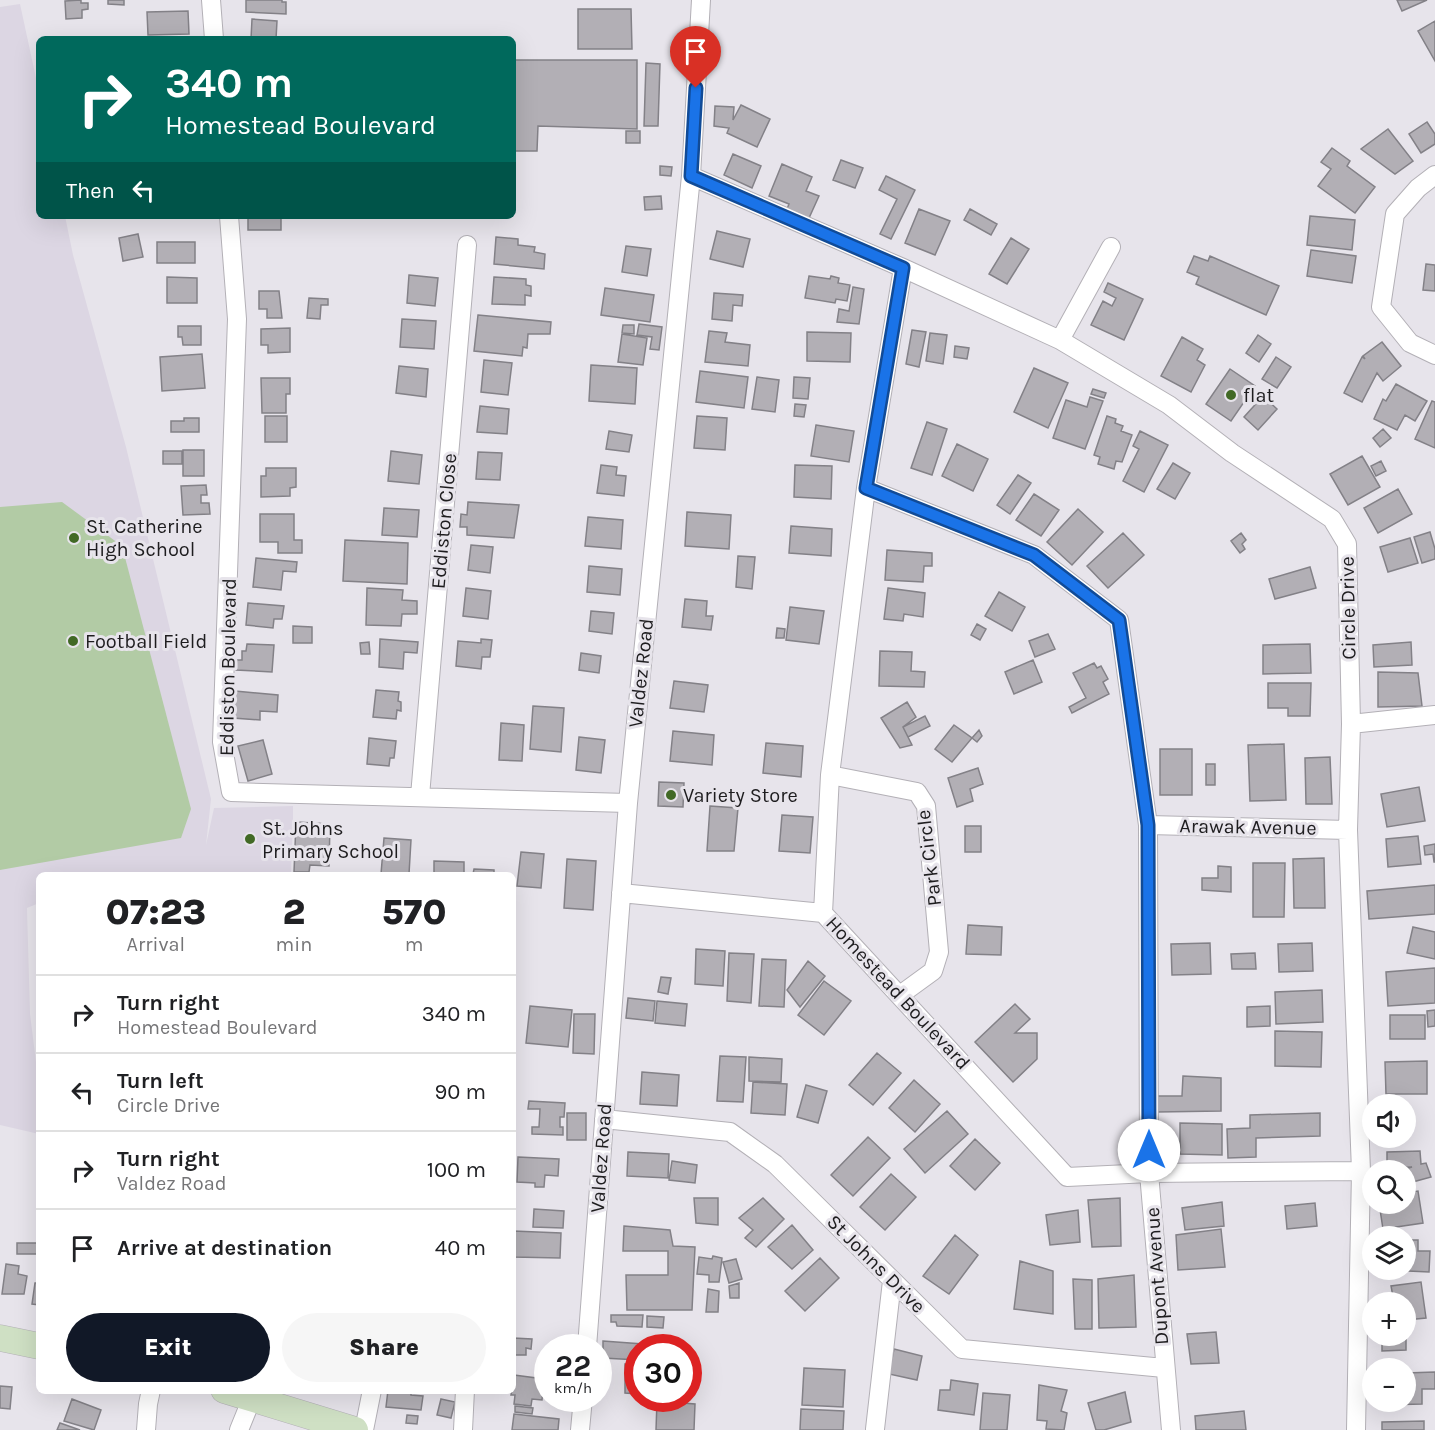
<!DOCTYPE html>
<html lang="en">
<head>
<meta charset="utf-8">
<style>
	:root { --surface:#fff; --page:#f6f6f6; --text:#202124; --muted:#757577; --line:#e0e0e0; --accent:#111827 }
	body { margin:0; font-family:Karla,sans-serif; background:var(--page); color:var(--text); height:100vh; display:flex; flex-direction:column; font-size:22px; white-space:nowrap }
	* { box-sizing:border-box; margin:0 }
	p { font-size:20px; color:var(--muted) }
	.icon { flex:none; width:33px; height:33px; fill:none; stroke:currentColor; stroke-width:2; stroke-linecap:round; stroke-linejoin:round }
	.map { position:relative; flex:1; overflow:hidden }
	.sheet { position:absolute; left:36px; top:872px; width:480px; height:522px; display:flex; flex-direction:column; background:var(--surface); border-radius:9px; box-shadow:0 6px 24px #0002 }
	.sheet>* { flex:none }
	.hud { position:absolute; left:36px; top:36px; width:480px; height:183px; border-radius:9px; box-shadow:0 6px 24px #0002; background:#00695c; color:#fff; overflow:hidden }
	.controls { position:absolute; left:1362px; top:1094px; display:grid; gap:12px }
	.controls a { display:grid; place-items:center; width:54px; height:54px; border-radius:50%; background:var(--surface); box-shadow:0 6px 24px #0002; font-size:30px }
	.speed { position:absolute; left:534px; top:1334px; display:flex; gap:12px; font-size:30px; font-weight:700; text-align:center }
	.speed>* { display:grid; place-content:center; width:78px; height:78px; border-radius:50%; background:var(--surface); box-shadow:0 6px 24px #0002; line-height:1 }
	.speed small { font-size:15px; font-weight:400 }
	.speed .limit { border:9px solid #d22; background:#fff; color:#111 }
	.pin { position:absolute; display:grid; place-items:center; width:51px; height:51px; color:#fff; margin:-62px -26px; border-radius:50% 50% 50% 0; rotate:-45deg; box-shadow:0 0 6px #0007 }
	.pin .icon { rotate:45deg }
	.me { position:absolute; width:66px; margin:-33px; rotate:0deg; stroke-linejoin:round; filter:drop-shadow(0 0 4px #0008) }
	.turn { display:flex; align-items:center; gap:21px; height:126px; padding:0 30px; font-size:27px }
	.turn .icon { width:78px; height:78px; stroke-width:2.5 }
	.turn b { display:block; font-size:42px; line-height:51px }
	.then { display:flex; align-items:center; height:57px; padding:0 30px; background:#0003; gap:12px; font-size:22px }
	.eta { display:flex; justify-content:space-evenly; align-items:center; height:102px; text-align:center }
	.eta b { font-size:36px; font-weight:800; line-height:42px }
	.button { display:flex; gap:12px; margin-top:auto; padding:12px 30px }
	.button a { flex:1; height:69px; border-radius:36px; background:var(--accent); color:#fff; font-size:24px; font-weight:800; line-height:69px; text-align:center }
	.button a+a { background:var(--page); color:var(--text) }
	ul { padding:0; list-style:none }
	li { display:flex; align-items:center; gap:18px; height:78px; padding:0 30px; border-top:2px solid var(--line) }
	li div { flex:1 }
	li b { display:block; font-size:22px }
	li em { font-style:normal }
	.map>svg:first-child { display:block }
</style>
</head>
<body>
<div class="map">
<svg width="1435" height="1430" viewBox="0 0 1435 1430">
	<rect width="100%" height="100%" fill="#e7e4eb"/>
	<path fill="#dcd6e3" d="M20 4 39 92V216H65L73 255 126 447 211 799 206 845 214 808 293 806V822L291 874H39V903L27 908 30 1014 39 1086V1134L0 1125V7Z"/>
	<path fill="#b2cba5" d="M62 502 122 546 191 809 181 838 0 870V507Z"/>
	<path fill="#b2afb5" stroke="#838187" stroke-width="1.5" d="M81 0V3H88V9L82 10V18L66 19 65 1Z
		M108 0H124V5L108 4Z
		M246 0H282V2H286V14L246 12Z
		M1397 0H1427L1402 11Z
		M578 9H631L632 49H578Z
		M188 11 189 34 148 35 147 12Z
		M252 19 277 21 276 39H251Z
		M1435 21V61L1418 31Z
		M513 60H637V129L538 126 537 151H513Z
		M646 63 660 64 658 126H644Z
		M741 105 770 119 757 147 727 133 729 128 714 126 715 106 734 107 733 120Z
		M1427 122 1435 134V144L1421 153 1409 134Z
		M1388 129 1413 161 1395 174 1361 149Z
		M626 131H640V143H626Z
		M1332 148 1350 161 1347 166 1375 187 1355 213 1318 186 1331 169 1321 162Z
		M733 154 761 166 752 188 724 175Z
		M841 160 863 168 855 188 833 180Z
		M782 164 812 177 806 191 819 196 809 218 787 209 789 204 769 196Z
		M660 166 672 167 671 176 660 175Z
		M886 176 915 190 891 239 880 234 897 199 879 190Z
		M661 196 662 209 645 210 644 197Z
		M919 209 950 221 935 255 905 243Z
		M970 209 997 224 991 235 964 220Z
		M248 216H281V230H248Z
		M1310 216 1355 220 1352 250 1307 245Z
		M717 231 750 239 743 267 710 259Z
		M138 234 143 257 123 261 119 238Z
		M496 237 518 239V245L535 247 534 252 545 254 544 269 494 264Z
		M1011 238 1029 249 1007 284 989 274Z
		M157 242H195V263H157Z
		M626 246 651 249 647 276 622 272Z
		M1311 250 1356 256 1352 283 1307 276Z
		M1194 256 1208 261 1210 256 1279 286 1266 315 1196 284 1199 277 1187 272Z
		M1426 264 1435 265V291L1423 290Z
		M409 275 438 278 435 306 407 303Z
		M809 276 830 279 831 276 839 278 838 283 850 285 847 301 836 299 835 303 805 298Z
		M167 277 197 278V303H167Z
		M494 277 526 279V285L531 286V296L525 295V305L492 304Z
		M1108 283 1143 299 1124 340 1091 325 1103 301 1112 306 1116 298 1104 292Z
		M853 287 864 289 859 324 837 322 839 309 849 311Z
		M605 288 654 295 650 322 601 315Z
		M259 291H279L282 318H267V309H259Z
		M714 293 743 295 742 306 733 305 732 321 712 319Z
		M309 298 328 299V305H321L320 319 307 318Z
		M478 315 551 322 550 334H528L527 348 523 347 522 356 474 351Z
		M402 319 436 321 434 349 400 347Z
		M639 324 662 327 659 350 650 349 652 337 637 335Z
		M623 325H634V334L622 333Z
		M178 326H201V345H183L182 337H178Z
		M290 328V352L268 353V345H261V329Z
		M912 330 926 332 919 367 906 364Z
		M709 331 727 333 725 342 750 345 748 366 705 362Z
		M807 332 851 333 850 362 807 361Z
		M930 333 947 335 943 364 926 361Z
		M622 334 647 338 643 365 618 362Z
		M1258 335 1271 344 1259 362 1246 353Z
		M1182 337 1203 349 1197 360 1205 365 1191 392 1161 376Z
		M1382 342 1401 366 1383 381 1377 373 1362 402 1344 393 1362 357 1365 359 1363 356Z
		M955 346 969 348 967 359 954 357Z
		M202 354 205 388 162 391 160 357Z
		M1276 357 1291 367 1277 388 1262 379Z
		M484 360 512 363 508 395 481 392Z
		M591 365 637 368 635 404 589 401Z
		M399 366 428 369 426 397 396 393Z
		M1034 368 1068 383 1048 428 1014 412Z
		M1230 369 1255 386 1231 421 1206 404Z
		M700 371 748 377 744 408 696 402Z
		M757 377 779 380 775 412 752 409Z
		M794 377 810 378 808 399 793 398Z
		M261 378H290V394H286V413H262Z
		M1396 384 1427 401 1415 421 1405 415 1397 430 1374 419 1383 399 1386 401Z
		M1093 389 1106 393 1104 398 1091 394Z
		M1263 396 1277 409 1258 430 1244 417Z
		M1090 397 1103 401 1085 449 1053 438 1066 400 1087 407Z
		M1432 401 1435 402V448L1415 439Z
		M795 404 806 405 804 417 794 416Z
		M480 406 509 409 507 434 477 432Z
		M265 416H287V442H265Z
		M697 416 727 418 725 450 694 448Z
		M1107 416 1116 419 1115 423 1123 426 1121 431 1132 435 1122 462 1116 461 1114 469 1098 464 1100 457 1094 455Z
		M184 418H199V432H171V421H184Z
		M927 422 947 429 932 475 911 468Z
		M816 425 854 431 849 462 811 456Z
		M1383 429 1391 438 1380 447 1373 438Z
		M609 431 632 435 629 452 606 449Z
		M1140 431 1168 445 1144 492 1123 481 1139 449 1133 446Z
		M957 444 988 459 973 491 942 476Z
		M183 450H204V476H183Z
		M163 451H182V464H163Z
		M391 451 422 455 419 484 388 481Z
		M478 452 502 453 500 480 476 479Z
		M1362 456 1380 487 1348 505 1330 474Z
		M1381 461 1386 471 1376 476 1371 466Z
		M1173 463 1190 473 1175 499 1157 489Z
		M601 465 617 467 616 475 626 476 624 496 597 493Z
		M795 465 832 466 831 499 794 497Z
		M266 468H296V487L290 488V496L261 497V476H266Z
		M1018 475 1031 483 1010 514 997 505Z
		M206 485 207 495H201V503H209L210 514 183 515 181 486Z
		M1398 489 1412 514 1378 533 1364 508Z
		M1034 494 1059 510 1041 536 1016 520Z
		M468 502 519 505 514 538 467 535V527H460L461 514 467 515Z
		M384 508 419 510 417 537 382 535Z
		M1078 509 1103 532 1072 565 1047 542Z
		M687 512 731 515 729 549 685 546Z
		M260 514H294V540H302V553H278V542H260Z
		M588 517 623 520 621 549 585 546Z
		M791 526 832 529 831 556 789 553Z
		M1430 532 1435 549V559L1422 563 1414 537Z
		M1123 533 1144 555 1108 588 1087 566Z
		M1241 533 1246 540 1242 544 1245 549 1240 553 1231 541Z
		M1410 538 1418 563 1388 572 1380 547Z
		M345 540 408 543 407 584 343 581Z
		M471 545 493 547 490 573 468 570Z
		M887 550 932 553V566H924L923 582 885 580Z
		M738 556 755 557 752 589 736 587Z
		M256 558 297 562 296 572 283 571 281 590 253 587Z
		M589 566 622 569 620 595 587 592Z
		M1310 567 1316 588 1275 599 1269 579Z
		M367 588 403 590 402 600 417 601V614H402L401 626 366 625Z
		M466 588 491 591 488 619 463 616Z
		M888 588 925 593 923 617 904 614 903 621 884 619Z
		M999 592 1025 607 1012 631 985 616Z
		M685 599 707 601 706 616H713L711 630 682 627Z
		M248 603 284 606 282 619H274L273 628 246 625Z
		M790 607 824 611 819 644 786 640Z
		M591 611 614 613 612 634 589 631Z
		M977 624 986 629 980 640 971 635Z
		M293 626 312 627V643H293Z
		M777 628 785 629 784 638H776Z
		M1048 634 1055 649 1035 657 1029 641Z
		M380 639 418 642 417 653 404 652 403 669 379 667Z
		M481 639 492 640 490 657H482L481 669 456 666 458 641 481 643Z
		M369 642 370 654H361L360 643Z
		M1411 642 1412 665 1374 667 1373 645Z
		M247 644 274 645 272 672 236 670 237 660H242V651H246Z
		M1310 644 1311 673 1263 674V645Z
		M880 651 912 652 911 671 925 672 924 687 879 686Z
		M581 653 601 656 599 673 579 670Z
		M1033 660 1042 682 1014 694 1005 672Z
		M1094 663 1097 668 1101 666 1108 679 1103 682 1109 694 1072 713 1069 707 1086 698 1073 673Z
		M1378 672 1418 673 1422 706 1378 707Z
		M674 681 708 685 704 712 670 708Z
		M1268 683H1311L1310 716H1288V708H1268Z
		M376 690 399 692 398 701 401 702V711L397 710 396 719 373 717Z
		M235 691 278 695 277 712 260 711V720L233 718Z
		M907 702 916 717 903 727 912 745 900 748 881 718Z
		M533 706 564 708 561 752 530 749Z
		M925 716 930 726 908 737 903 727Z
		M501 723 524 725 522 761 499 760Z
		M954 725 972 738 952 762 935 749Z
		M979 730 982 736 977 742 972 738Z
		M673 731 714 735 712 765 670 761Z
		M579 737 605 740 601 773 576 770Z
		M369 738 396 741 394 758H390L389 766 367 764Z
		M263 740 272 774 248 781 238 746Z
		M766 743 803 746 801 777 763 773Z
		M1284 744 1286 800 1250 801 1248 745Z
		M1160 749H1192V795H1160Z
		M1330 757 1332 804H1306L1305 758Z
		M1206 764H1215V785H1206Z
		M978 768 983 784 970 789 973 801 957 807 948 778Z
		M659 782 684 783 683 807 658 806Z
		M1419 787 1425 821 1387 827 1381 794Z
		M710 806 738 808 734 851H707Z
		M782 815 813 817 810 853 779 851Z
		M296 822 330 824 329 866 310 865 309 872H294Z
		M965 826H981V852H965Z
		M1418 836 1421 864 1388 867 1386 839Z
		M384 838 411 840 409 874H381Z
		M1435 844V862H1434L1433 854 1425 855 1424 846Z
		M521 852 544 854 541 888 517 886Z
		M1324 858 1325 908H1294L1293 859Z
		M567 859 596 861 593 910 564 908Z
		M434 861 464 862V874H434Z
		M1253 863H1285L1284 917H1253Z
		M1218 866 1231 867V892L1202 890V878H1218Z
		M474 869 494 870V874H473Z
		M1435 885V914L1369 919 1367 891Z
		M968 925 1002 927 1001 955 966 954Z
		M1413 927 1435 932V959L1407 953Z
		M1210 943 1211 974 1172 975 1171 944Z
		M1312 943 1313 971 1279 972 1278 944Z
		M696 949 725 951 723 986 695 984Z
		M729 953 754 954 751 1003 727 1001Z
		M1255 953 1256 969H1232L1231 954Z
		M762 959 786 960 784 1007 759 1006Z
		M808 961 825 976 800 1007 787 990Z
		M1435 968V1003L1388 1006 1386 972Z
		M661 977 671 978 668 994 658 992Z
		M824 981 851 1001 824 1035 798 1015Z
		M1322 990 1323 1022 1276 1024 1275 992Z
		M628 998 655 1001 653 1021 626 1018Z
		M657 1001 687 1004 685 1026 655 1023Z
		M1015 1004 1030 1019 1015 1033H1037V1059L1013 1082 975 1042Z
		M530 1006 572 1010 568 1047 526 1043Z
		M1270 1006V1026L1247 1027V1007Z
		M1435 1010V1026L1428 1027 1427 1011Z
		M574 1014H595L594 1054 573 1053Z
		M1390 1015H1425V1039H1390Z
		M1275 1031 1322 1032 1321 1067 1275 1066Z
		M877 1053 901 1073 873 1105 849 1085Z
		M720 1056 746 1057 743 1102 717 1101Z
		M749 1057 782 1059 781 1082 749 1081Z
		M1427 1061V1094H1386L1385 1062Z
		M642 1072 679 1075 677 1106 640 1104Z
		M1183 1076 1221 1078V1111L1157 1112V1096H1182Z
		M914 1080 940 1104 915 1132 889 1108Z
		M753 1082 787 1084 785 1115 751 1113Z
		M806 1085 827 1091 818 1123 797 1117Z
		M529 1101 565 1103 564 1117H560V1127H563V1135L532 1134V1127H539L540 1109H528Z
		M947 1111 968 1134 925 1173 904 1149Z
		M567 1113H586V1140H567Z
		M1320 1113V1136L1256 1138V1157L1228 1158 1227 1129 1250 1128V1115Z
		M1180 1123 1222 1124V1155L1180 1154Z
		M868 1137 890 1158 853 1196 831 1175Z
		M975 1139 1000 1163 975 1190 950 1166Z
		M1420 1151 1421 1164 1426 1163 1431 1177 1409 1183 1405 1169 1412 1167 1387 1168V1152Z
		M628 1152 669 1154 668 1178 627 1176Z
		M518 1157 559 1159 558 1176 545 1175 544 1187H535V1183L517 1182Z
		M672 1161 697 1165 695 1183 669 1180Z
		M891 1174 916 1197 885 1230 860 1207Z
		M1418 1191 1423 1223 1383 1229 1379 1203H1406V1193Z
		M694 1198H718V1225L696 1223Z
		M763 1198 784 1219 756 1247 745 1238 753 1230 739 1218Z
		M1120 1198 1121 1246 1092 1247 1088 1200Z
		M1222 1202 1224 1226 1185 1230 1182 1208Z
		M1315 1203 1317 1226 1287 1229 1285 1206Z
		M534 1209 564 1211 563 1228 533 1227Z
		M1078 1210 1080 1242 1050 1245 1046 1215Z
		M792 1225 813 1250 792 1269 768 1247Z
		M624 1226 670 1230 673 1246 695 1247 692 1310H627L626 1275H668V1251H623Z
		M1221 1229 1225 1267 1178 1270 1176 1235Z
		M513 1231 561 1233 560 1258 513 1257Z
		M955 1235 978 1255 949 1294 923 1276Z
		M1406 1240H1418V1251H1430L1429 1272 1386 1270 1406 1269Z
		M17 1243H37V1254H17Z
		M713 1256 722 1258 719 1282H709V1275L697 1274 699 1257 712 1259Z
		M820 1258 839 1278 805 1311 785 1291Z
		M736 1259 742 1279 729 1283 723 1262Z
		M1020 1261 1053 1271V1314L1014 1309Z
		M6 1264 19 1266 18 1274 27 1276 24 1294H2Z
		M1134 1275 1136 1327 1099 1328 1098 1279Z
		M1073 1279 1092 1280V1329H1075Z
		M1421 1282 1426 1318 1406 1320V1302H1394L1391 1286Z
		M35 1283H39V1305L32 1304Z
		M739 1283V1298H730L729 1286Z
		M708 1289 719 1291 718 1312H706Z
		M611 1315H643L642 1327 617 1326 616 1322H611Z
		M647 1316 664 1317 663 1328 647 1327Z
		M1406 1329V1350L1382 1351V1335H1406Z
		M1216 1332 1219 1363 1191 1364 1187 1334Z
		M513 1338 532 1339 531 1349 526 1348V1355H513Z
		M603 1341 656 1345 655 1347H638V1360L603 1358Z
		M894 1349 922 1356 917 1380 889 1374Z
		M625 1364 638 1365V1394L625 1393Z
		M804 1368 845 1370 843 1407 802 1405Z
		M1435 1372V1389H1422V1404L1383 1405V1401H1406V1373Z
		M514 1375 544 1379 542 1400 532 1399 531 1406 514 1404 515 1395H511Z
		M951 1380 978 1384 974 1415 938 1410 940 1390H950Z
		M1039 1385 1067 1390 1061 1411 1067 1413 1064 1430 1046 1429 1047 1421 1037 1420Z
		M0 1386 12 1387 10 1409 0 1408Z
		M388 1390H411V1395L423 1396 421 1410 386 1407Z
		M1125 1392 1131 1422 1104 1430H1096L1088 1403Z
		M983 1393 1010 1395 1007 1430H980Z
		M72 1399 101 1410 94 1430 64 1421Z
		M441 1399 455 1402 451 1418 437 1415Z
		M657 1401 695 1404 694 1430H656Z
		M515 1406 533 1408 532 1414 515 1412Z
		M801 1409 844 1411 843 1430H800Z
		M1244 1411 1246 1430H1196L1195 1416Z
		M514 1414 559 1419 558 1430H512Z
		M407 1415 418 1416 417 1424 406 1423Z
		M1424 1421V1430H1382V1422Z
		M60 1423 80 1430H57Z"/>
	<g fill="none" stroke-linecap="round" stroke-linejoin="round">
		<g stroke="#b3b0b6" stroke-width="20">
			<path id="minor" d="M211 0 214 39
				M1435 175 1418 188 1395 214 1381 307 1410 343 1435 355
				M691 176 903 268 1060 340 1169 405 1232 453 1332 519 1347 544 1351 724 1348 830 1361 1171 1356 1430
				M229 216 237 319 222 742 231 792 628 803
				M903 268 866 488 830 775 823 913 1067 1177 1149 1173 1361 1171
				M1060 340 1111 247
				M866 488 1034 555 1119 620 1148 825 1149 1173 1171 1430
				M1351 724 1435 715
				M830 775 917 792 926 806 939 952 933 971 900 995
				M420 796 467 245
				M1148 825 1348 830
				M621 893 823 913
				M604 1119 730 1132 775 1164 962 1349 1164 1368
				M587 1347 628 803 691 176 701 0
				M875 1429 892 1281
				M146 1430 148 1404 151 1390
				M239 1430 252 1398
				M364 1430 372 1390
				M463 1430 465 1390
				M580 1430 583 1398"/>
		</g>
		<g stroke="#b3b0b6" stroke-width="27">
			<path id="secondary" d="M0 1338 39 1346
				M224 1390 355 1430"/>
		</g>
		<use href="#minor" stroke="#fff" stroke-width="18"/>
		<use href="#secondary" stroke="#cfe0c4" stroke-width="26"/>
	</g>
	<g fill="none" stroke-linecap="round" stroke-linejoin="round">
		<g stroke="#114b97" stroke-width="15">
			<path id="route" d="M696 88 691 176 903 268 866 488 1034 555 1119 620 1148 825 1149 1150"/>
		</g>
		<use href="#route" stroke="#1a73e8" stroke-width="10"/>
	</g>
	<g fill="#416925" stroke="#e7e4eb" stroke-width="2">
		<circle cx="1231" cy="395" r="6"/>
		<circle cx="74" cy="538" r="6"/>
		<circle cx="73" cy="641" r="6"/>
		<circle cx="671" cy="795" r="6"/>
		<circle cx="250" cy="839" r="6"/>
	</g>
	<g text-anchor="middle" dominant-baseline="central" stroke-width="6" stroke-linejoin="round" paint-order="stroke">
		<g font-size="20" fill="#1e1d1f" stroke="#e7e4eb" text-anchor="start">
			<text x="1243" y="395">flat</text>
			<text x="86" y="526">St. Catherine<tspan x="86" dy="23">High School</tspan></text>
			<text x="85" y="641">Football Field</text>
			<text x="683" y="795">Variety Store</text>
			<text x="262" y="828">St. Johns<tspan x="262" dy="23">Primary School</tspan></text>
		</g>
		<g font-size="20" fill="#1e1d1f" stroke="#e7e4eb">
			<text transform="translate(444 521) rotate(-85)">Eddiston Close</text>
			<text transform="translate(1348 608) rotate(-91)">Circle Drive</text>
			<text transform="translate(228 667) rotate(-89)">Eddiston Boulevard</text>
			<text transform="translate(641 673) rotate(-84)">Valdez Road</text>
			<text transform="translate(1248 827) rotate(1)">Arawak Avenue</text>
			<text transform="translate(929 858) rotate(-97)">Park Circle</text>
			<text transform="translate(898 993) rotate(47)">Homestead Boulevard</text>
			<text transform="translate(601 1158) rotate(-86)">Valdez Road</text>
			<text transform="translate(876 1264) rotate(45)">St Johns Drive</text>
			<text transform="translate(1157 1276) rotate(-94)">Dupont Avenue</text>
		</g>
	</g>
</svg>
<div class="controls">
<a><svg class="icon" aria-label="sound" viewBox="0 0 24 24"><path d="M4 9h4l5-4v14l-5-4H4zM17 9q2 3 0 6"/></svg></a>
<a><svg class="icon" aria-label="search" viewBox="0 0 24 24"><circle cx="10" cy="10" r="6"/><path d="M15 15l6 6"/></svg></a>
<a><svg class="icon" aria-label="layers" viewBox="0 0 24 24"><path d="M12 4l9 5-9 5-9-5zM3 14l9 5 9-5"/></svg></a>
<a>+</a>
<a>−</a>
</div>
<div class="speed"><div>22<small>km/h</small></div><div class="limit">30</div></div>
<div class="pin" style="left:696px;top:88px;background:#d93025"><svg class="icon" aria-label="arrive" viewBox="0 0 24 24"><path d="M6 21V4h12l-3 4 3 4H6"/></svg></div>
<svg class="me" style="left:1149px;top:1150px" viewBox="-20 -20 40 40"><circle r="19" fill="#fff"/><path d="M0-13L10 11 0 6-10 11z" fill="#1a73e8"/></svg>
<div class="hud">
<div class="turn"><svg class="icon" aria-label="right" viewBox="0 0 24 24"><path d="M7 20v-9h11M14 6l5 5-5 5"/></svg><div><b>340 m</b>Homestead Boulevard</div></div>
<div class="then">Then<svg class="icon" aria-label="left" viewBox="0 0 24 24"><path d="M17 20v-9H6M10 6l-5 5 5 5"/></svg></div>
</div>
<section class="sheet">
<div class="eta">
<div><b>07:23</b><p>Arrival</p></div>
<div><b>2</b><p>min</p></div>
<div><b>570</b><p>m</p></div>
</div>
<ul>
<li><svg class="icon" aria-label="right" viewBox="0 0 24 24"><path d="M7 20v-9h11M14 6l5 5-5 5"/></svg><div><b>Turn right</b><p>Homestead Boulevard</p></div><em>340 m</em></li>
<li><svg class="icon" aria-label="left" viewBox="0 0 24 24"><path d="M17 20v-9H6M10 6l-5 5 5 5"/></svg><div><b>Turn left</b><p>Circle Drive</p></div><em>90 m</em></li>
<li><svg class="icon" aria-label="right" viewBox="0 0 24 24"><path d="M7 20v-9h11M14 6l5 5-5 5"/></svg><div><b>Turn right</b><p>Valdez Road</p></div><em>100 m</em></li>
<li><svg class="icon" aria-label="arrive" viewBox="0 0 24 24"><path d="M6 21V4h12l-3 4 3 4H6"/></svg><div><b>Arrive at destination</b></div><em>40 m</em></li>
</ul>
<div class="button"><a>Exit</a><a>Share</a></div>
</section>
</div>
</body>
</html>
